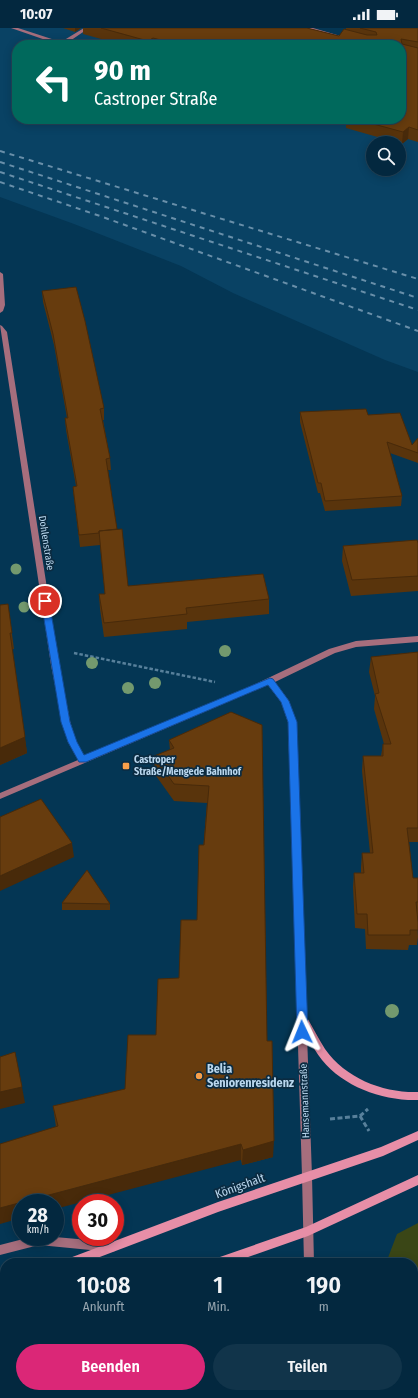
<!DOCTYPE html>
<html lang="de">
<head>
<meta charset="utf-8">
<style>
	:root { --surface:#03283f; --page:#11344a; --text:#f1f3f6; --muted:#97a6b0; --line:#244459; --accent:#db2777 }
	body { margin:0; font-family:"Fira Sans Condensed",sans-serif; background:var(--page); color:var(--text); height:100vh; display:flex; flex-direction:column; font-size:15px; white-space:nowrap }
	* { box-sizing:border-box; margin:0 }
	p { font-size:13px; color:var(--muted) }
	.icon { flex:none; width:22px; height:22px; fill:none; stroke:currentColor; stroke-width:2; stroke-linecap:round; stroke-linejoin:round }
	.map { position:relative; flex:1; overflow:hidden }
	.sheet { position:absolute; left:0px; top:1230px; width:418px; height:140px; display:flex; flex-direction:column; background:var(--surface); border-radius:16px 16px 0 0; box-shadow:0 2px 10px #0003,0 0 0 1px var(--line) }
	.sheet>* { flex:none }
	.banner { position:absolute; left:12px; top:12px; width:394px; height:84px; border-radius:16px; box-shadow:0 2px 10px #0003,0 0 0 1px var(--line); background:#00695c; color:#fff; overflow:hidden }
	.controls { position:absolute; left:366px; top:108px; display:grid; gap:8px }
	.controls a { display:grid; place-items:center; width:40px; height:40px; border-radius:50%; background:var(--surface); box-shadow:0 2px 10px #0003,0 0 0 1px var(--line); font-size:20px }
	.speed { position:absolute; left:12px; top:1166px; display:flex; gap:8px; font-size:20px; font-weight:700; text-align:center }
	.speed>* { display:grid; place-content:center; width:52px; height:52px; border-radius:50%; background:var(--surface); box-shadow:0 2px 10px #0003,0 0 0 1px var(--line); line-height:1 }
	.speed small { font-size:10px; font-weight:400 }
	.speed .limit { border:6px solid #d22; background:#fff; color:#111 }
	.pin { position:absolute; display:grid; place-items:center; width:34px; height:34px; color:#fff; margin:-17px; border:2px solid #fff; border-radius:50%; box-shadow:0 1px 4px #0007 }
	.me { position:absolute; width:44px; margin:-22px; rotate:358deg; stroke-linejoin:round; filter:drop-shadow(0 0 3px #0008) }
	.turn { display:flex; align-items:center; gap:14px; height:84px; padding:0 16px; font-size:18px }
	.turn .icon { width:52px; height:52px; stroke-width:2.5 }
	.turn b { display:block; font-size:28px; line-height:34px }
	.eta { display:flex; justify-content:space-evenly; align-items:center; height:68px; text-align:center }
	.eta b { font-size:24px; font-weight:600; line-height:28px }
	.action { display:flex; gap:8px; margin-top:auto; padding:8px 16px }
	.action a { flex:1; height:46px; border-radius:24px; background:var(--accent); color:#fff; font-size:16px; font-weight:600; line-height:46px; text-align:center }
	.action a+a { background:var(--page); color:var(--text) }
	.status { display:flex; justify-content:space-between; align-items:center; height:28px; padding:0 20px; background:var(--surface); direction:ltr }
	.status svg { height:11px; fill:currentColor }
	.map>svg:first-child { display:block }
</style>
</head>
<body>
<div class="status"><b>10:07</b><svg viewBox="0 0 49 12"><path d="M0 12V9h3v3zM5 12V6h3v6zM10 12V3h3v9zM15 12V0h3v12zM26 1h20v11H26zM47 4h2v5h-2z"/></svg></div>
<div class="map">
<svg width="418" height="1370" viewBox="0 0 418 1370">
	<rect width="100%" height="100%" fill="#043654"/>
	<path fill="#094264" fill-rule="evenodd" d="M0 0H294L358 17H17V91H401L418 33V344L385 332 233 265 181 238 74 196 0 169ZM373 115H399V141H373Z"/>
	<path fill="#3a4616" d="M418 1195V1282L413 1281V1235H386L397 1206Z"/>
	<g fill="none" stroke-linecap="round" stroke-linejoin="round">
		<path stroke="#58809b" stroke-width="2.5" stroke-dasharray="3.5 2" stroke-linecap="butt" d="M74 625 215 654"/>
		<path stroke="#58809b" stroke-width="3" stroke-dasharray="5 2.5" stroke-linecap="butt" d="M360 1088 369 1103
			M330 1091 360 1088 368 1081
			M413 1258H418"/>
		<path fill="#a66e7d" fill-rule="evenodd" d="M11 0H18L61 14 84 0H89L64 17H60Z
			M0 244 3 246 5 277 3 283 0 285Z"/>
		<path fill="#a66e7d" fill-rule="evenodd" d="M306 0H313L351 11 349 12Z
			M0 297 2 298 7 304 59 637 70 693 76 714 84 729 247 660 329 621 356 613 418 608V614L356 619 335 625 275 654 289 673 296 694 312 1148 311 1151 307 1153 303 1151 302 1148 288 694 281 674 268 657 0 771V765L78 732 68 714 62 693 51 637Z
			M31 1209H55L111 1214 115 1215 116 1219 115 1223 111 1224 39 1217 0 1227V1217Z"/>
		<path fill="#a66e7d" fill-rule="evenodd" d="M307 1143 311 1145 312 1148 314 1235H304L302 1148 303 1145Z
			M308 1365H320V1370H308Z"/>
		<path fill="#e78ea7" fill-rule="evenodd" d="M302 985 305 986C312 998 318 1010 325 1021 346 1051 384 1065 418 1064V1072C383 1073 344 1059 322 1032 312 1019 304 1003 297 989L299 986Z
			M418 1103V1112L383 1128 218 1184 84 1235H66L67 1231 218 1174 381 1119Z
			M418 1147V1157L308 1208 231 1235H212L213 1231 217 1230 306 1199Z
			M5 1256V1266L0 1268V1258Z
			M5 1301V1311L0 1313V1303Z"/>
		<path stroke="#698fa9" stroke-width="2" stroke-dasharray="5 5" stroke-linecap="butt" d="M0 123 418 251
			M0 134 418 270
			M0 144 418 282
			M0 154 100 188 418 303"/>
	</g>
	<g fill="#73996e">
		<circle cx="16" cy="541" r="5.5"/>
		<circle cx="24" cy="579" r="5.5"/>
		<circle cx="225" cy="623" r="6"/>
		<circle cx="92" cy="635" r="6"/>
		<circle cx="155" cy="655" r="6"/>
		<circle cx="128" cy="660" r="6"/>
		<circle cx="392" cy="983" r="7"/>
	</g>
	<path fill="#59340c" d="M63 0H81L75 4Z
		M83 0H307L339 8 346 1V0H418V114L408 111 402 116 346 100V91H401V17H123L83 6Z
		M42 263 104 380V392H103L110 430 111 442H108L117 501 128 558 269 571V586L187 594V601L104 609 100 581 99 566H105L100 517 80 519 74 470 73 459 76 458 66 402 65 390H67L54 317 43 274Z
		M300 384 368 387 412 417 418 410V435L390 425 402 468 401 478 325 483 320 465H318L300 394Z
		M418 515V563L351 568 342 533 343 518Z
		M8 576 14 621H12L27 725 0 737Z
		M418 624V814H409L413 850H418V888H417L418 909 417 917H409L408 922 366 921 365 901 355 900 353 859 354 845H361V839L362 825H370L362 743 363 728H381L383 716H384L374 681 375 668 369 644 371 629Z
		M231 684 267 1013 273 1129 242 1137 241 1132 56 1099 53 1078 125 1061 156 1007 179 950 197 892 207 775 174 773 154 745V728L170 722 169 712Z
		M62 875 110 876V882H62Z
		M382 1365H413L418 1370H383Z"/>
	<path fill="#482a0a" d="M75 0H81L75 4Z
		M153 10V17H148V13Z
		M186 13V17H180Z
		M409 99 408 111 402 116 403 104Z
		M25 709 27 725 0 737V720Z
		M72 815 74 829 0 863V848Z
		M22 1059 25 1075 0 1081V1064Z
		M274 1113 273 1129 242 1137 243 1122Z
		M241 1116V1132L55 1181V1175H21V1190L0 1196V1180Z"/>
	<path fill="#673c0e" stroke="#482a0a" d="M101 0H307L339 8 344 1 367 7H377L376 4 360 0H418V14L401 11 402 16 418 20V102L409 99 403 104 355 91H401V17H202L186 13 180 17 153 10 148 13Z
		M76 259 85 293 104 380 100 381 110 430 106 431 117 501 99 503V505L79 507 73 459 77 458 65 390H68L53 306 42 263Z
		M366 381 368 387 400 385 412 417 418 410V425L387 414 402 468 325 473 321 455H318L300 384Z
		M122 501 128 558 263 546 269 571 186 580 187 586 104 595 99 566H105L99 503Z
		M417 512 418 515V548L352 552 343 518Z
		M8 576 12 605H10L25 709 0 720V577Z
		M418 624V800H407L413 850H418V874H416L418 894V902H410V907H368L367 886H357L354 845H364L362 825H373L363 728H383V716H391L375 666 379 665 371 629Z
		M231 684 262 697 267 1013H272L274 1113 243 1122 241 1116 0 1180V1116L58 1098 53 1078 125 1061 128 1007H156L158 951 179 950 181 892H197L199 817H204L209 758 174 756 154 728 174 720 169 712Z
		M41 771 72 815 0 848V789Z
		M87 842 110 876 62 875Z
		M15 1024 22 1059 0 1064V1029Z
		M413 1289H418V1370H387L386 1365H413Z
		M114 1365H269V1370H114Z"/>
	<path fill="#1a73e8" stroke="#114b97" d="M45 570 49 573 70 694 77 714 84 727 270 650 273 651 289 673 297 694 308 1004 306 1007 302 1008 298 1007 297 1004 288 694 281 674 268 657 86 734H79L68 714 61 694 41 573Z"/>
	<g fill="#f8a04b" stroke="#0b2b41" stroke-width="1.5">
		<rect x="122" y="734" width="8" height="8" rx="2"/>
		<circle cx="199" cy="1048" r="4"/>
	</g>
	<g text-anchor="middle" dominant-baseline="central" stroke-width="3.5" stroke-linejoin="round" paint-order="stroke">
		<g font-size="10" fill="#bad7ee" stroke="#0b2b41">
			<text transform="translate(46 515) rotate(81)">Dohlenstraße</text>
			<text transform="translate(305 1073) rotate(-92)">Hansemannstraße</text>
		</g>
		<g font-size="10" font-weight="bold" fill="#bad7ee" stroke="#0b2b41" text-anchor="start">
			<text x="134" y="732">Castroper<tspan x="134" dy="12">Straße/Mengede Bahnhof</tspan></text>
		</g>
		<g font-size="12" font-weight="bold" fill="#bad7ee" stroke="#0b2b41" text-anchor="start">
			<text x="207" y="1041">Belia<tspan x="207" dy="14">Seniorenresidenz</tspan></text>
		</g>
		<g font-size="12" fill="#bad7ee" stroke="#0b2b41">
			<text transform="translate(240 1158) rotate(-20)">Königshalt</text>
		</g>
	</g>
</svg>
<div class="controls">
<a><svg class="icon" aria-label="search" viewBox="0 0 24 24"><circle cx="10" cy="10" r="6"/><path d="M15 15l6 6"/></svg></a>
</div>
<div class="speed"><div>28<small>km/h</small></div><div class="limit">30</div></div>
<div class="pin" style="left:45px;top:573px;background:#d93025"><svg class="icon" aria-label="arrive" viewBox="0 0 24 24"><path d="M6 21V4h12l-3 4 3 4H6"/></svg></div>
<svg class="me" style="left:302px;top:1004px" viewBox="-20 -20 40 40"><path d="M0-17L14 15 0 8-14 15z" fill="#1a73e8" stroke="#fff" stroke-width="4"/></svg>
<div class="banner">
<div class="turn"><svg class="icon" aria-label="left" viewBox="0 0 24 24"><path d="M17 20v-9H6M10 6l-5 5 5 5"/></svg><div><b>90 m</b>Castroper Straße</div></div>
</div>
<section class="sheet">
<div class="eta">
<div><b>10:08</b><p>Ankunft</p></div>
<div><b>1</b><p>Min.</p></div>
<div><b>190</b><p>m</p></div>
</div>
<div class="action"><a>Beenden</a><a>Teilen</a></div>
</section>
</div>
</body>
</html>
